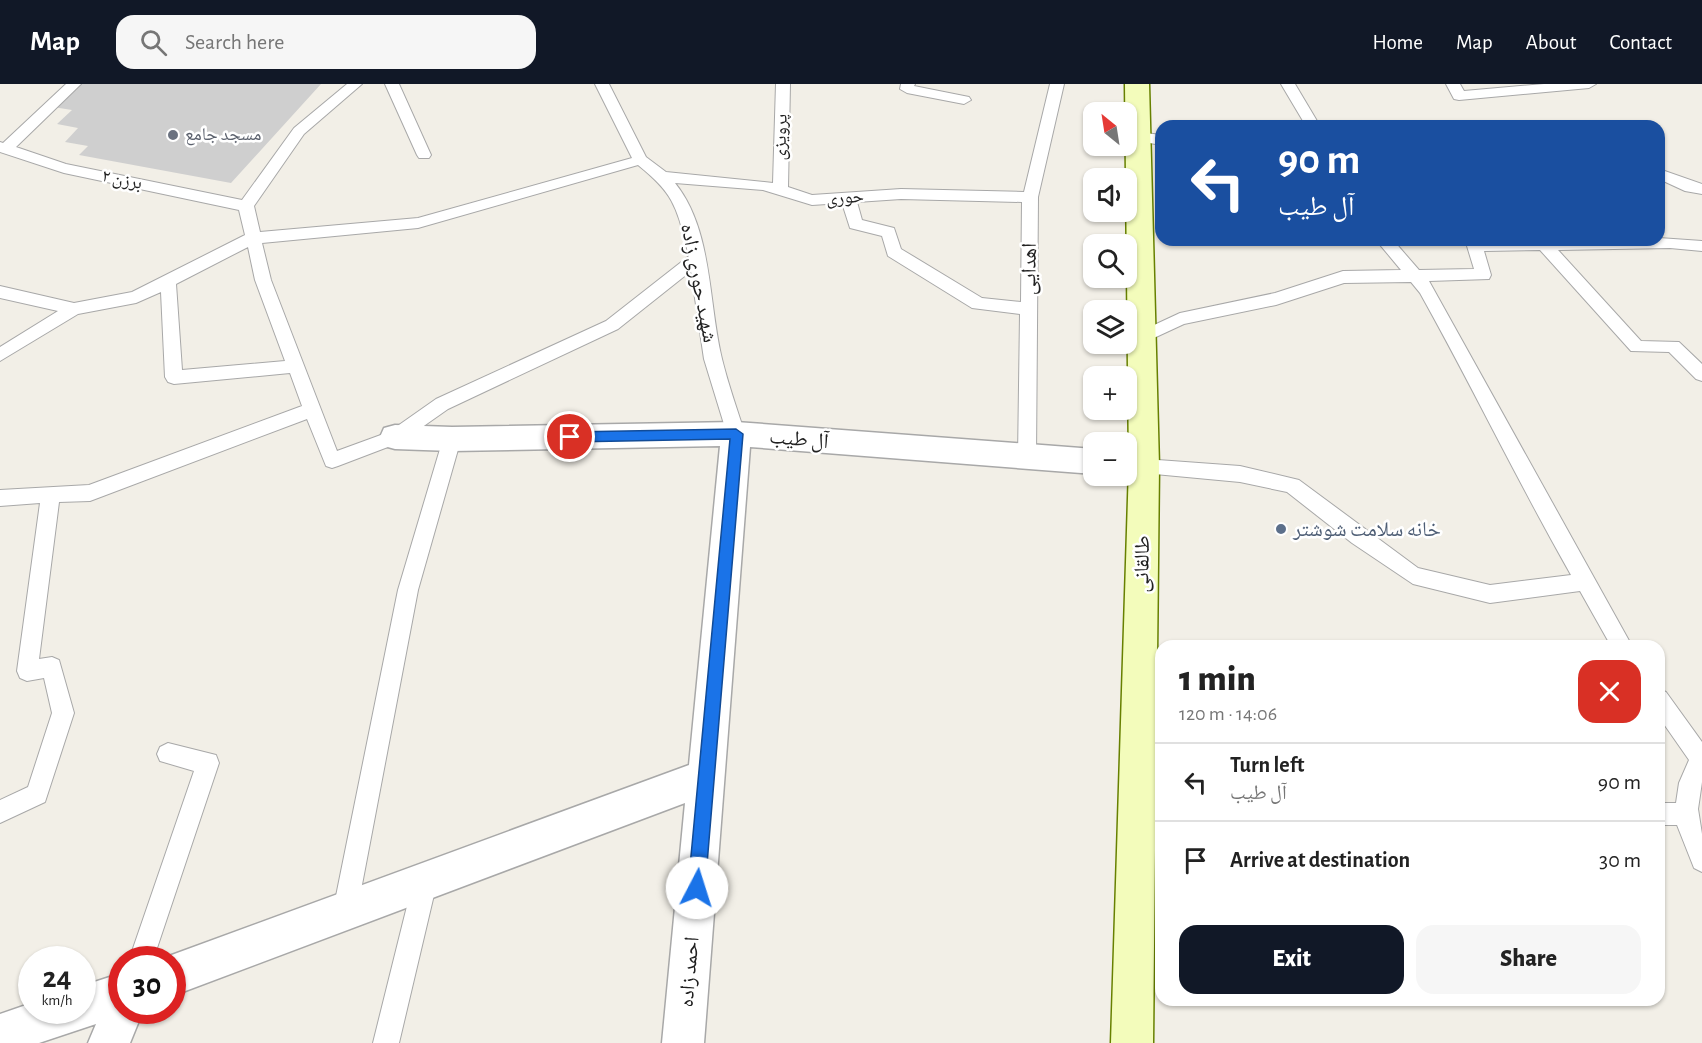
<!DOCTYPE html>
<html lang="en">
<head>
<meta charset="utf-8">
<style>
	:root { --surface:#fff; --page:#f6f6f6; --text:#222; --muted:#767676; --line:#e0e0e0; --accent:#111827 }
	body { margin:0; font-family:"Alegreya Sans","Noto Naskh Arabic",sans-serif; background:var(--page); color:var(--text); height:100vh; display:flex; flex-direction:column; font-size:22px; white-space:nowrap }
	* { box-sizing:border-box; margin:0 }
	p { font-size:20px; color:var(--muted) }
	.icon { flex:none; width:33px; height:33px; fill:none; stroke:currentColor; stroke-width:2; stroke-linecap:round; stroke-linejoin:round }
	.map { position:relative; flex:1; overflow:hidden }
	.side { position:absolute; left:1155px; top:556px; width:510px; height:366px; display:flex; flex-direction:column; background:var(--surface); border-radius:18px; box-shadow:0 2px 4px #0004 }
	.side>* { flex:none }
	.guide { position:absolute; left:1155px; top:36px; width:510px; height:126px; border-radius:18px; box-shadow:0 2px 4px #0004; background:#1a4fa0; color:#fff; overflow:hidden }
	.needle { width:39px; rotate:330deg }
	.fabs { position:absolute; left:1083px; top:18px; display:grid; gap:12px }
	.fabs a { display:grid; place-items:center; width:54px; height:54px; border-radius:12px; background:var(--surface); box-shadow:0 2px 4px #0004; font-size:30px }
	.speed { position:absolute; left:18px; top:862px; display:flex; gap:12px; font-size:30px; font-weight:700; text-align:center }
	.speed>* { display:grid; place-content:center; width:78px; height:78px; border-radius:50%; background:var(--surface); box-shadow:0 2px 4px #0004; line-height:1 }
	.speed small { font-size:15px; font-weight:400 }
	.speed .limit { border:9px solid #d22; background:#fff; color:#111 }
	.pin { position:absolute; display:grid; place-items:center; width:51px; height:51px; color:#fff; margin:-26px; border:3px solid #fff; border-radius:50%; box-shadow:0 2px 6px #0007 }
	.me { position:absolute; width:66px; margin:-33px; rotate:5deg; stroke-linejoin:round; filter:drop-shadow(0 0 4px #0008) }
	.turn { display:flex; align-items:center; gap:21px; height:126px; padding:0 24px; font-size:27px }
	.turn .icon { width:78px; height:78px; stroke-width:2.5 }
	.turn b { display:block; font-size:42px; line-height:51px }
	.round { display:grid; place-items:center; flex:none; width:63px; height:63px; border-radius:18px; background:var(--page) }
	.overview { display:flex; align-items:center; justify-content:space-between; height:102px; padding:0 24px }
	h1 { font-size:36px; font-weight:800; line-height:45px }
	.cta { display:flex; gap:12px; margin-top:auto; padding:12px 24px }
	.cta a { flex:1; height:69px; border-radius:18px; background:var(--accent); color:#fff; font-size:24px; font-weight:800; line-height:69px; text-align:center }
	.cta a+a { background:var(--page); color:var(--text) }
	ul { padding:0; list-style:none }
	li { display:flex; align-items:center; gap:18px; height:78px; padding:0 24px; border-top:2px solid var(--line) }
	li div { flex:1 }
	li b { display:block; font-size:22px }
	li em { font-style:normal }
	header { display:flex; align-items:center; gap:36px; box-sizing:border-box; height:84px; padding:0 30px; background:var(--accent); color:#fff }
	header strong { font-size:28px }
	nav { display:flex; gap:33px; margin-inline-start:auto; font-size:21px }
	.search { width:420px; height:54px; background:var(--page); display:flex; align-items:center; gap:15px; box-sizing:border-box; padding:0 21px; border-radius:18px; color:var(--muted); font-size:22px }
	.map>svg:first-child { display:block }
</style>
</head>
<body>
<header>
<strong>Map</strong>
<div class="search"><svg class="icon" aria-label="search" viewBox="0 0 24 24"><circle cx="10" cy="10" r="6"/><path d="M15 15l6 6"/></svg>Search here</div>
<nav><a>Home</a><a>Map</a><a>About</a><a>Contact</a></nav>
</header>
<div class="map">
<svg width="1702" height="959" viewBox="0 0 1702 959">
	<rect width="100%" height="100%" fill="#f2efe7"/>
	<path fill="#cfcfcf" d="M79 0H321L231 99 79 71 88 62 65 58 78 44 57 40 72 26 53 23Z"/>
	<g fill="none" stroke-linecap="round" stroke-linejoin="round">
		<g stroke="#a8a8a8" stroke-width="2">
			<path id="lane" d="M66 0H81L16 63 66 80 242 116 294 44 347 0H362L304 50 254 122 260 148 418 134 632 74 595 0H609L646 73 666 88 773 99 776 0H790L788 103 812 111 901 105 1024 108 1050 0H1064L1038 113 1036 373 1033 378 1027 380 1021 378 1018 373 1020 230 972 224 888 172 882 152 850 144 842 119 812 121 763 106 675 99C713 146 708 218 722 275 728 300 737 325 745 350L742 355H730L727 350 704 275 691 187 618 245 448 325 401 358 338 382 332 384 326 382 307 335 90 417 59 418 39 575 52 573 59 576 74 629 45 718 0 739V716L28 703 52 629 44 594 27 597 20 594 17 587 40 419 0 422V406L89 401 302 322 290 289 174 300 168 298 165 293 161 208 136 219 78 230 0 277V263L58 227 0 214V202L74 219 132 208 245 151 239 126 64 89 0 68V58L3 59ZM638 81C677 112 677 126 689 172L606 237 436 315 389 348 337 367 271 196 262 159 418 144ZM901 115 1022 118 1021 218 982 214 901 165 894 144 862 136 857 118ZM248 163 255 196 285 277 182 286 176 200Z
				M385 0H399L431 71 429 74H419L417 71Z
				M901 0H915L914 2 969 13 971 16 964 20 907 9 900 5Z
				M1281 0H1295L1320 42H1306Z
				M1446 0H1460L1464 7 1544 0H1596L1589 4 1459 16 1454 15Z
				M1138 48 1161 51V61L1133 56 1131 53Z
				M1659 85 1702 100V110L1685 107 1659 95Z
				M1659 154 1702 157V167L1670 164 1558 166 1641 257 1679 258 1702 280V297L1696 295 1669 268 1631 267 1540 166 1484 167 1491 191 1489 195 1429 197 1632 562H1611L1580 507 1490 519 1413 500 1352 459 1287 408 1240 398 1144 389 1138 387 1135 382 1138 377 1144 375 1240 382 1299 396 1418 484 1490 501 1571 491C1518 398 1472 302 1420 209L1411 198 1344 199 1276 221 1184 240 1143 259 1135 253 1137 249 1180 229 1275 209 1343 187 1401 186 1376 156H1393L1419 186 1474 185 1467 162 1475 157 1659 156Z
				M452 348 458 350 461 355 418 506 357 827 353 835 345 839 337 835 333 827 398 506 443 355 446 350Z
				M1659 605 1666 608 1702 658V698L1698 725 1702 750V788L1694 784 1677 741H1659V719H1676L1679 699 1689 676 1659 633Z
				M168 659 216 671 219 679 153 876H129L194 687 160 677 157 670 160 663Z
				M425 786 433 790 437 798 399 959H373L413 798 417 790Z"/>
		</g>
		<g stroke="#a8a8a8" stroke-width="3">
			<path id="street" d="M736 338 1094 365V390L750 363 704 959H662L685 719 172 912V876H158L689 681 720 362 452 367 395 365 384 362 380 353 384 344 395 341 452 343Z
				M122 889V927H143L130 959H88L96 940 39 959H0V930L32 919V927H82V902Z"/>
		</g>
		<g stroke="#678000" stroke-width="3">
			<path id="secondary" d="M1125 0H1149L1159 382 1153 959H1111L1129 382Z"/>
		</g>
		<use href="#lane" fill="#fff" fill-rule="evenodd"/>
		<use href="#street" fill="#fff" fill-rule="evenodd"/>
		<use href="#secondary" fill="#f3fcbb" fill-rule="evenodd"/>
	</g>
	<path fill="#1a73e8" stroke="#114b97" stroke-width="1.5" d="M736 345 743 350 705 804 702 810 697 812 691 810 688 804 730 355 570 358 564 353 570 348Z"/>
	<circle fill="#6b7280" stroke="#fff" stroke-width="2" cx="173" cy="51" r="6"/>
	<circle fill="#5c6f8a" stroke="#fff" stroke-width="2" cx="1281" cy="445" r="6"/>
	<g text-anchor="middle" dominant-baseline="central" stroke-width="5" stroke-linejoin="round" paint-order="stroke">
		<g font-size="18" fill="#5b616d" stroke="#fff" text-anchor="start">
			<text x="185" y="51">مسجد جامع</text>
		</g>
		<g font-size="18" fill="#212121" stroke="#fff">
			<text transform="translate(781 53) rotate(-88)">پرویزی</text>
			<text transform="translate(122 96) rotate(12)">برزن ۲</text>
			<text transform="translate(845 114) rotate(-4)">حوری</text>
		</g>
		<g font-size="21" fill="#212121" stroke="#fff">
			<text transform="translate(1029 185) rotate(-89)">اهدایی</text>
			<text transform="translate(699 199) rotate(79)">شهید حوری زاده</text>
			<text transform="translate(799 355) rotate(5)">آل طیب</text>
			<text transform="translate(1142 480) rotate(-89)">طالقانی</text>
			<text transform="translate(689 888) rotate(-85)">احمد زاده</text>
		</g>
		<g font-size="21" fill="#4e5e75" stroke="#fff" text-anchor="start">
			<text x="1293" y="445">خانه سلامت شوشتر</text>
		</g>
	</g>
</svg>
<div class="fabs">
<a><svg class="needle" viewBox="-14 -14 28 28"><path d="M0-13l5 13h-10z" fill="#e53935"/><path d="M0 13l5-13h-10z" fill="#767676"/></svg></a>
<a><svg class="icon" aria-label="sound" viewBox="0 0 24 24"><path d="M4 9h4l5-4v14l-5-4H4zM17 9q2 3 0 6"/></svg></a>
<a><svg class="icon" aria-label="search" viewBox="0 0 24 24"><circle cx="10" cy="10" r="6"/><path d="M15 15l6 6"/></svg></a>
<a><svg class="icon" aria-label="layers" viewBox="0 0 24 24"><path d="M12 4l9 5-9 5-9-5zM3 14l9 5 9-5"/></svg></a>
<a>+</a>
<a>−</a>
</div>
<div class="speed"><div>24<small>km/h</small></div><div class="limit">30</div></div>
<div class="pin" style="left:570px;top:353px;background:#d93025"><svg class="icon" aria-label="arrive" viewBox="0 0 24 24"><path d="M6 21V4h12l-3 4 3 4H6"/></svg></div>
<svg class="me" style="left:697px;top:804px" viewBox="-20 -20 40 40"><circle r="19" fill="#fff"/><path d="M0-13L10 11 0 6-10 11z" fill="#1a73e8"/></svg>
<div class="guide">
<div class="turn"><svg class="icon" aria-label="left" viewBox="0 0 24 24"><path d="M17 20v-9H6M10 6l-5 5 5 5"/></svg><div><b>90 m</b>آل طیب</div></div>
</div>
<section class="side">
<div class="overview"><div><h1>1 min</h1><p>120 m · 14:06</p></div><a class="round" style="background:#d93025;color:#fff"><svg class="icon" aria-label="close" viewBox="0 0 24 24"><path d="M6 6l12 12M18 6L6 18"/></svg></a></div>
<ul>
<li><svg class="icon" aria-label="left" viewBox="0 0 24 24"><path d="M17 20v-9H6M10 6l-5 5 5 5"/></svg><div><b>Turn left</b><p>آل طیب</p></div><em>90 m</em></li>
<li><svg class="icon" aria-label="arrive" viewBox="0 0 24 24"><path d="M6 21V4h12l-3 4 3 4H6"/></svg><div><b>Arrive at destination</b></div><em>30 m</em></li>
</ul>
<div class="cta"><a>Exit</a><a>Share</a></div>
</section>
</div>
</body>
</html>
